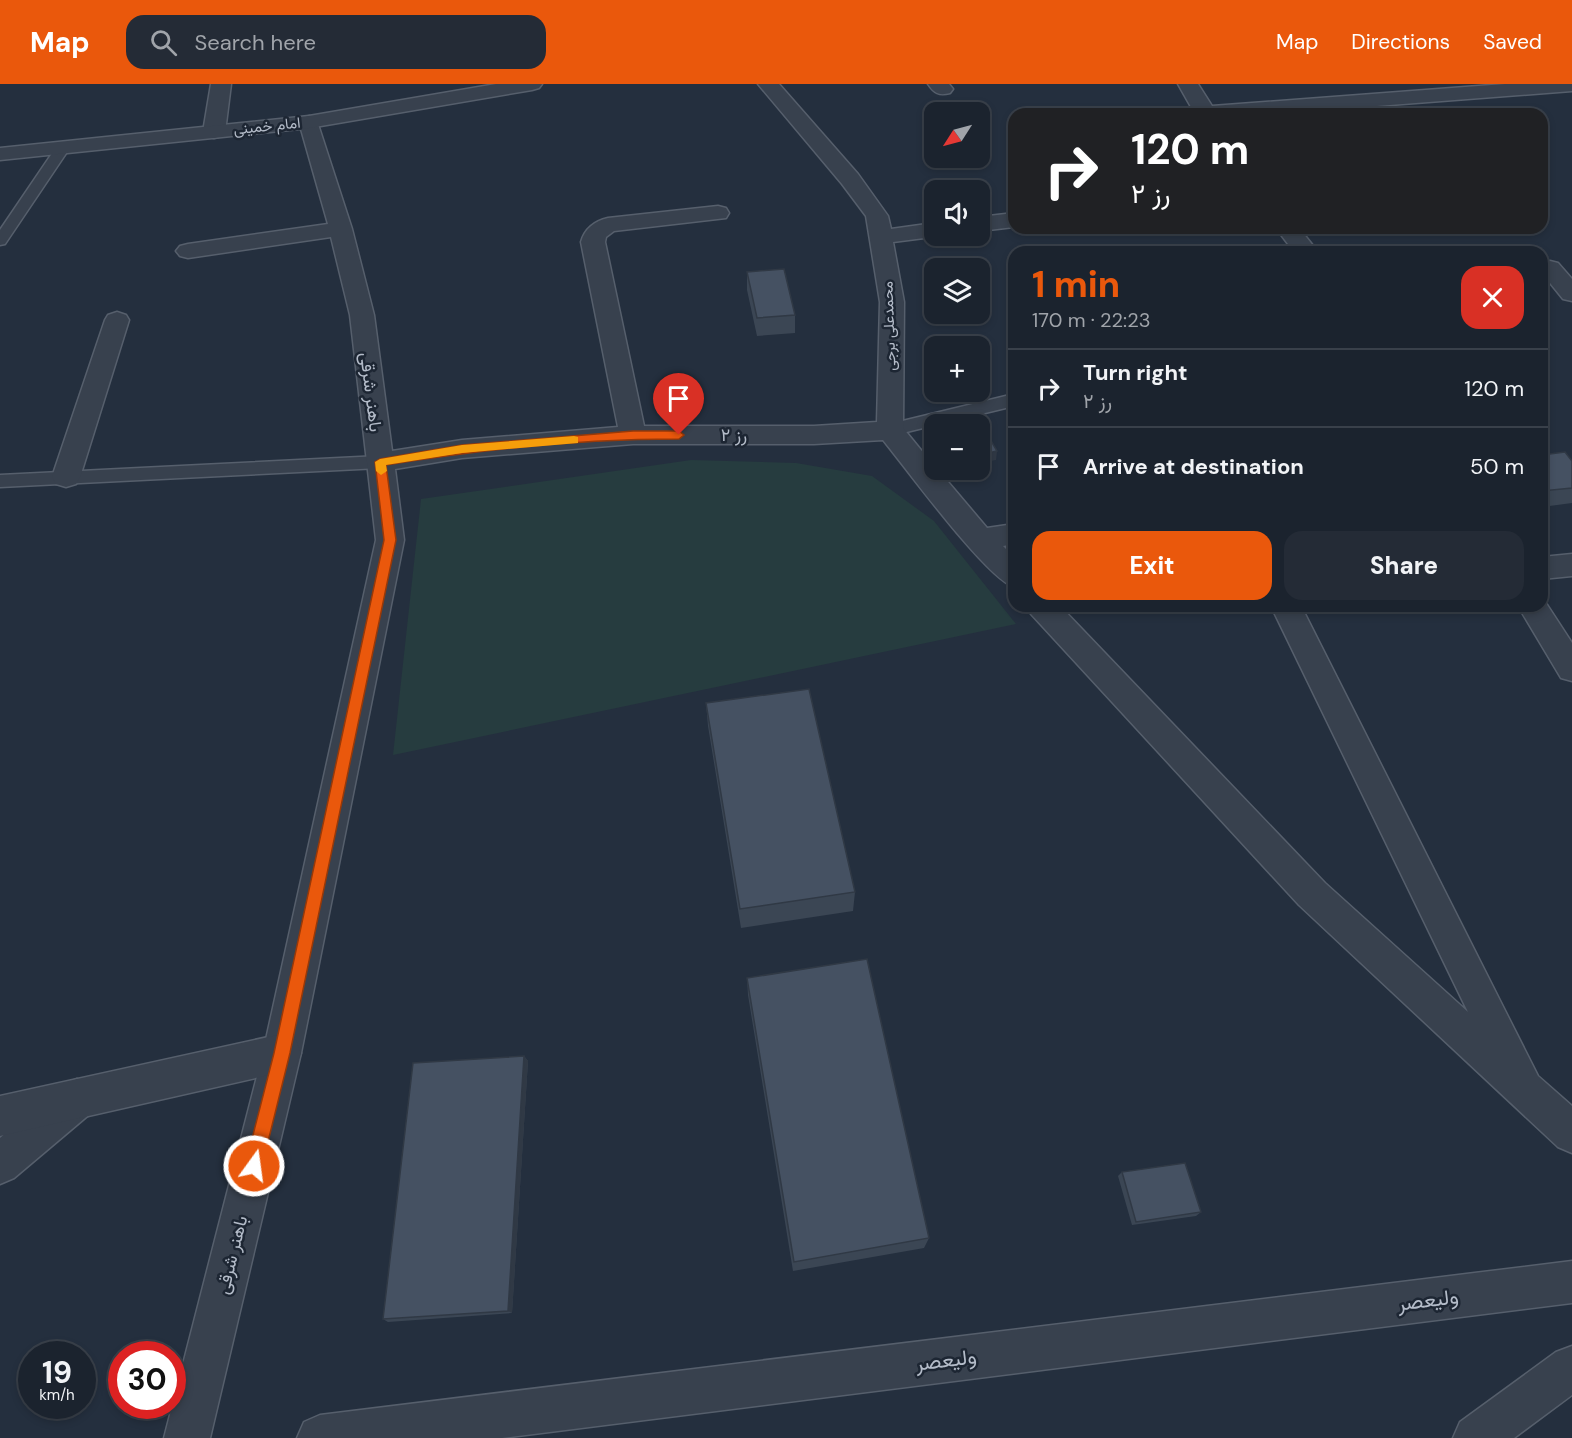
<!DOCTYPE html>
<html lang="en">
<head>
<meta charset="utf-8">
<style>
	:root { --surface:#1b232e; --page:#242b36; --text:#f1f3f6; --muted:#a0a4aa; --line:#39404a; --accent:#ea580c }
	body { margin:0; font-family:"DM Sans",Vazirmatn,sans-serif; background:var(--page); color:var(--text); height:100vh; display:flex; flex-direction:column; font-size:22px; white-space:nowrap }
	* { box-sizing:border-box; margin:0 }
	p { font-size:20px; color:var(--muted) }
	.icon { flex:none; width:33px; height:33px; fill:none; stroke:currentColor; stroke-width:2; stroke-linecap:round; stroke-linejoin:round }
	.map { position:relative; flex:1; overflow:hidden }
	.panel { position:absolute; left:1008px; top:162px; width:540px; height:366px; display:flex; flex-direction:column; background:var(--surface); border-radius:18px; box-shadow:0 3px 9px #0003,0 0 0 2px var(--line) }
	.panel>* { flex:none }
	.guide { position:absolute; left:1008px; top:24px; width:540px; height:126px; border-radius:18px; box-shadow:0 3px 9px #0003,0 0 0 2px var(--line); background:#202124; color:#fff; overflow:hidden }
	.needle { width:39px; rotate:234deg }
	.controls { position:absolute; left:924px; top:18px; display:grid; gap:12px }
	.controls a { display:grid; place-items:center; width:66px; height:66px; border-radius:12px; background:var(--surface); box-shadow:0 3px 9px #0003,0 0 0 2px var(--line); font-size:30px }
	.speed { position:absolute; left:18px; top:1257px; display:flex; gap:12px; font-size:30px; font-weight:700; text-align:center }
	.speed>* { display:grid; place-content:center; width:78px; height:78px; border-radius:50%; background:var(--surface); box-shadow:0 3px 9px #0003,0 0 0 2px var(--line); line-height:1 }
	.speed small { font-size:15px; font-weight:400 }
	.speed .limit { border:9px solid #d22; background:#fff; color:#111 }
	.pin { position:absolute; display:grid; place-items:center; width:51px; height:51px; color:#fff; margin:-62px -26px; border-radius:50% 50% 50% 0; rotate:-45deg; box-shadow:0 0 6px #0007 }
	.pin .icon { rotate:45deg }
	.me { position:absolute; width:66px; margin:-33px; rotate:14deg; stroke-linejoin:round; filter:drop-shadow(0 0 4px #0008) }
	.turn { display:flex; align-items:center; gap:21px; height:126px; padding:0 24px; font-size:27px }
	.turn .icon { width:78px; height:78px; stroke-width:2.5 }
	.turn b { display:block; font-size:42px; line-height:51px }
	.round { display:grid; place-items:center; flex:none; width:63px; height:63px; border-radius:18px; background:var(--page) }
	.headline { display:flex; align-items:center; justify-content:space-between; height:102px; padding:0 24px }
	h1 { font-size:36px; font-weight:800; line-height:45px; color:var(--accent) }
	.button { display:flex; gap:12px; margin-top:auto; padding:12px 24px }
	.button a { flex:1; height:69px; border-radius:18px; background:var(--accent); color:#fff; font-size:24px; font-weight:800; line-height:69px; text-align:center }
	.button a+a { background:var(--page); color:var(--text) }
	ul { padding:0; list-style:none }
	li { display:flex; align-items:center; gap:18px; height:78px; padding:0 24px; border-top:2px solid var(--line) }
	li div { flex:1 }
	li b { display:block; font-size:22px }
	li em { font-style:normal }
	header { display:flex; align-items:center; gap:36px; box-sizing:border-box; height:84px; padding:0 30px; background:var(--accent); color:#fff }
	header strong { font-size:28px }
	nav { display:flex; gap:33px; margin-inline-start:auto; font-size:21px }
	.search { width:420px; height:54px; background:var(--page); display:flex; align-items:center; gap:15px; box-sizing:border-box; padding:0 21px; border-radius:18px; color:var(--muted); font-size:22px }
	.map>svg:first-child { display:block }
</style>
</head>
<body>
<header>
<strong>Map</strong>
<div class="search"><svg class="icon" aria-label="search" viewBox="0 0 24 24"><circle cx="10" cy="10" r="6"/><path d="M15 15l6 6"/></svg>Search here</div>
<nav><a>Map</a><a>Directions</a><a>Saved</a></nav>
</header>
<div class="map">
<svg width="1572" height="1354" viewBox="0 0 1572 1354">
	<rect width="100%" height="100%" fill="#242f3e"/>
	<path fill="#263c3f" d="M691 376 796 379 872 392 934 437 1016 540 393 671 421 415Z"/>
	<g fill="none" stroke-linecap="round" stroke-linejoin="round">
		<g stroke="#565f6c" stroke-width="3">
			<path id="service" d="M62 61 69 65 5 160 0 161V146L57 62Z
				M1014 310V322L890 352 884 350 881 346 884 342 890 340Z
				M380 372 386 374 389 378 386 382 380 384 0 403V391Z"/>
		</g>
		<g stroke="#565f6c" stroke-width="3">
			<path id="minor" d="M211 0H231L225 48 221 52 214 54 207 52 203 48Z
				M758 0H779L858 90 888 132 891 145 934 139V152H940L893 158 904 218 903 344 934 382V386H938L987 444 1014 440V460L1003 462 1014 473V503C986 494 906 384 883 356L814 360H633L462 374 395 385 404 456 301 969 210 1354H164L263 969 376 456 350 231 331 153 188 174 180 172 176 167 180 162 188 160 328 140 299 38 302 34 309 32 316 34 352 145 374 231 392 367 462 356 618 343 581 158C585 144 595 137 608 134L718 122 726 124 729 129 726 134 614 147 606 153 605 158 644 342H814L877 338 880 218 866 132 842 100Z
				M928 0H949L953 5 950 9C939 12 934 9 928 0Z
				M1178 0H1198L1212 22 1505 0H1572V7L1273 30H1195Z
				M1014 129V143L980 147V133Z
				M1276 144H1299L1318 168H1294Z
				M1550 177 1558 179 1572 195V217L1563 215 1542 189V179Z
				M117 228 126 231 129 236 80 393 76 400 66 403 56 400 52 393 105 236 108 231Z
				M1572 470V492L1542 495V473Z
				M1542 513 1572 559V597L1561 594 1518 522H1542Z
				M1027 522H1060L1325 799 1468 928 1271 522H1301L1538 992 1572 1022V1069L1558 1063 1299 821 1031 530Z
				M77 995 91 1001 97 1015 91 1029 14 1094 0 1100V1054L63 1001Z
				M1572 1177V1219L502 1354H297L304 1338 320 1331Z
				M1572 1262V1311L1514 1354H1453L1460 1338 1556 1268Z"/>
		</g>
		<g stroke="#565f6c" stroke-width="3">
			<path id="tertiary" d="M496 0H542L539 4 532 6 309 44 0 76V64L309 32Z
				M282 950 296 956 301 969 296 982 282 988 0 1052V1012Z"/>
		</g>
		<use href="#service" fill="#38414e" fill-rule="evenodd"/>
		<use href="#minor" fill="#38414e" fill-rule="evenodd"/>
		<use href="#tertiary" fill="#38414e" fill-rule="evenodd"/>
	</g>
	<path fill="#3b4654" d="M747 188 795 231V249L757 252 747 206Z
		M1542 371 1572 377V419L1542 423Z
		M706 619 855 808 853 827 741 844 708 642Z
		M747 894 929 1154 924 1164 793 1187 748 911Z
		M524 972 528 977 512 1229 388 1238 383 1235Z
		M1122 1088 1201 1128 1196 1132 1132 1141 1118 1092Z"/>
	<path fill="#303945" d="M997 367 996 376 980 379V371Z
		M524 972 528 977 512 1229 508 1227Z"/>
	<path fill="#455162" stroke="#303945" stroke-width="1.5" d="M784 185 795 231 757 234 747 188Z
		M979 336 997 367 980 371V340H960Z
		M1565 368 1572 377V404L1542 407V371Z
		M809 605 855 808 740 825 706 619Z
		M867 875 929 1154 794 1178 747 894Z
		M524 972 508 1227 383 1235 413 979Z
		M1185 1079 1201 1128 1136 1138 1122 1088Z"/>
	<path fill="#ea580c" stroke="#983908" stroke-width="1.5" d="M633 347H679L684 351 679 355C581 355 483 365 386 381L396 456 290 969 262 1082 260 1088 254 1091 248 1088 245 1082 274 969 384 456 375 378 380 375 462 361Z"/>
	<path fill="#f59e0b" d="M574 352 578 353V359L462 369 386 381 387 387 381 391 376 387 375 378 380 375 462 361Z"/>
	<g text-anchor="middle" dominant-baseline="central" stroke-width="5" stroke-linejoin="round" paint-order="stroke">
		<g font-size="15" fill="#b4bcc9" stroke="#1d2633">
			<text transform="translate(267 42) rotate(-6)">امام خمینی</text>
			<text transform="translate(889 242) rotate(-92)">محمدعلی برجی</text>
		</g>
		<g font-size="18" fill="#b4bcc9" stroke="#1d2633">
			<text transform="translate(371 308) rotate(83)">باهنر شرقی</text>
			<text x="734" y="351">رز ۲</text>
			<text transform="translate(232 1171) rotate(-76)">باهنر شرقی</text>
		</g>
		<g font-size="21" fill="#b4bcc9" stroke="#1d2633">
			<text transform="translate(1428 1216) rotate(-7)">ولیعصر</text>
			<text transform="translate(946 1276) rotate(-7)">ولیعصر</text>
		</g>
	</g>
</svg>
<div class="controls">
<a><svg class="needle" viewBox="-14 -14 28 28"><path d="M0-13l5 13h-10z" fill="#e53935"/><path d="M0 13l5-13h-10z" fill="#a0a4aa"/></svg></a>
<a><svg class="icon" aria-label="sound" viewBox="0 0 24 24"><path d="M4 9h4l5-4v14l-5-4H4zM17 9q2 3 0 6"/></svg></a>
<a><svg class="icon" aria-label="layers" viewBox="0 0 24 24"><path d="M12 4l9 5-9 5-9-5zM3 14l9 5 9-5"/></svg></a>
<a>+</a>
<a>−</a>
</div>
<div class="speed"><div>19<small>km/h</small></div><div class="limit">30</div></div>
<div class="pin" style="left:679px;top:351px;background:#d93025"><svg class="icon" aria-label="arrive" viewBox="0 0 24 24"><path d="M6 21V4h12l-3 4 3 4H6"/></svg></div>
<svg class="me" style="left:254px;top:1082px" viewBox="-20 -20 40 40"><circle r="17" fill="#ea580c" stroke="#fff" stroke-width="3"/><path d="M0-11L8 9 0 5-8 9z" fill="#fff"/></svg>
<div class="guide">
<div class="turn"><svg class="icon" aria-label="right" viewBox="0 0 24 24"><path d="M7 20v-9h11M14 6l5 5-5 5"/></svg><div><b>120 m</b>رز ۲</div></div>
</div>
<section class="panel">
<div class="headline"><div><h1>1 min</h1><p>170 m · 22:23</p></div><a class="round" style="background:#d93025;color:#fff"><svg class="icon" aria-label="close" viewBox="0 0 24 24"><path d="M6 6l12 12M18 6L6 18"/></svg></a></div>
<ul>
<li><svg class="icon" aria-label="right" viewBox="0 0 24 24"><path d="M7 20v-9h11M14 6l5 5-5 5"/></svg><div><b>Turn right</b><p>رز ۲</p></div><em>120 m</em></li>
<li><svg class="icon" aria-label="arrive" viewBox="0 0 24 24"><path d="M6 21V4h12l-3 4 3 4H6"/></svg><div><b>Arrive at destination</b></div><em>50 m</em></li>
</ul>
<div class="button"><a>Exit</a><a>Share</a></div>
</section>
</div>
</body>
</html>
